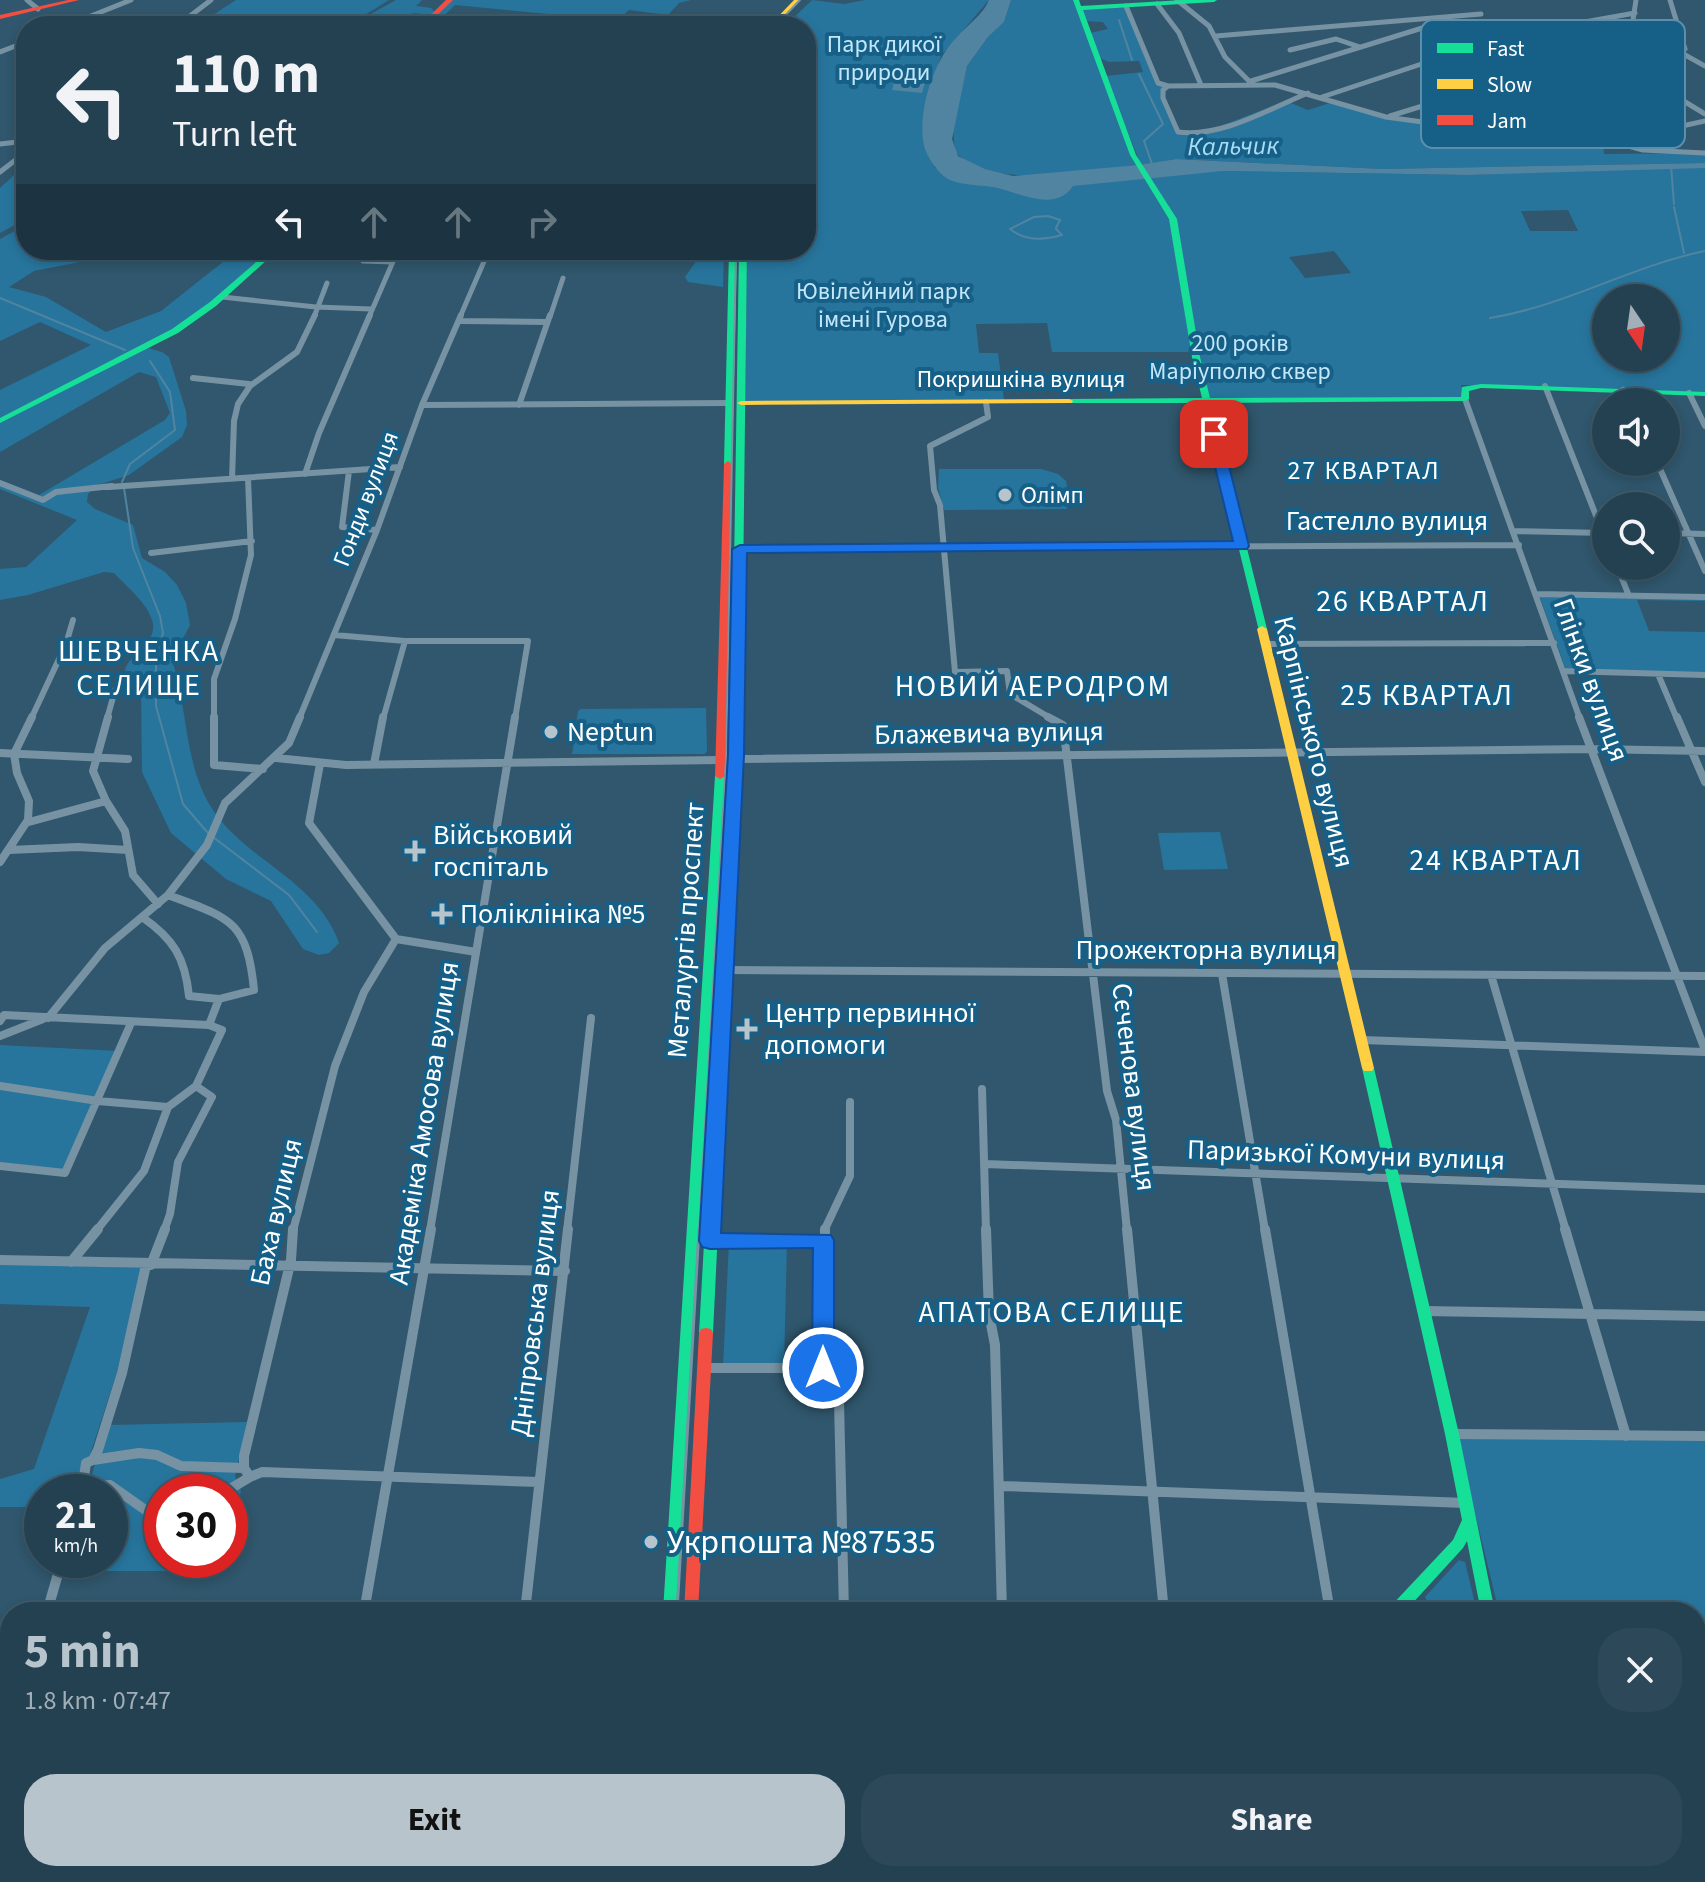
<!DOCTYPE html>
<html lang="en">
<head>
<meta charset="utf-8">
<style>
	:root { --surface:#244152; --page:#2c4859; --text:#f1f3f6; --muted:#a3afb8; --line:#415a69; --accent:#b7c4cc }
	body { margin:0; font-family:"Source Sans 3",sans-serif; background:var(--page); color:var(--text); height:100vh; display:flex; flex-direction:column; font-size:30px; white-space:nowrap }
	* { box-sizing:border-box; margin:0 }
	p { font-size:26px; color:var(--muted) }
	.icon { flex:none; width:44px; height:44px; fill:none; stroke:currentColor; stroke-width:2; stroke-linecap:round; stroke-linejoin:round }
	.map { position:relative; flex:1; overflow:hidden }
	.sheet { position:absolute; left:0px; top:1602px; width:1706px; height:280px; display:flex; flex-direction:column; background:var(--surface); border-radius:32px 32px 0 0; box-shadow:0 4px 12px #0003,0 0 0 2px var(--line) }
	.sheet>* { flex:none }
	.top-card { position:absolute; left:16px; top:16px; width:800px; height:244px; border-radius:32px; box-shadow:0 4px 12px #0003,0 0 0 2px var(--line); background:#244152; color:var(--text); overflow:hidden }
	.needle { width:52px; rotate:167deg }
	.buttons { position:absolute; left:1592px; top:284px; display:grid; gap:16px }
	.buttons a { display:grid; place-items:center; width:88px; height:88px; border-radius:50%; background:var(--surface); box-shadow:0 4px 12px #0003,0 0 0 2px var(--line); font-size:40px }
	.speed { position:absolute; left:24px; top:1474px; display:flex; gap:16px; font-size:40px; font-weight:700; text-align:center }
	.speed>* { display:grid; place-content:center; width:104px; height:104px; border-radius:50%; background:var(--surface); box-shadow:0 4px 12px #0003,0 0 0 2px var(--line); line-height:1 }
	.speed small { font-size:20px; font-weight:400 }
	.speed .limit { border:12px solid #d22; background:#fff; color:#111 }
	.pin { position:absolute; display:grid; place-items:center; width:68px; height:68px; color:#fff; margin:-34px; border-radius:16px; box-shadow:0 4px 12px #0006 }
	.me { position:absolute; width:88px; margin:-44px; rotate:0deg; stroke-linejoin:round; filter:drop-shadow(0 0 6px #0008) }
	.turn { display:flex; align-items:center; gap:28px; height:168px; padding:0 24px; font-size:36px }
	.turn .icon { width:104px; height:104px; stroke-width:2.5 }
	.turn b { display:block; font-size:56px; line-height:68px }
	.lanes { display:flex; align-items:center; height:76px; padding:0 24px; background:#0003; justify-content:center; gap:40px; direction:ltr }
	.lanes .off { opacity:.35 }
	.round { display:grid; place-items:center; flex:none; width:84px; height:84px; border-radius:32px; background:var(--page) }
	.overview { display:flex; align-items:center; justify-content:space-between; height:136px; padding:0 24px }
	h1 { font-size:48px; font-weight:700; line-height:60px; color:var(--accent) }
	.cta { display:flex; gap:16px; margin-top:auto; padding:16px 24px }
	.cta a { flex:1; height:92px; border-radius:32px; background:var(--accent); color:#111; font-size:32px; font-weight:700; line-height:92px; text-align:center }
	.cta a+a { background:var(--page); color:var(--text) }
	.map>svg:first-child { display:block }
</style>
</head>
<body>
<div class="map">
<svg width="1705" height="1882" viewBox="0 0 1705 1882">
	<rect width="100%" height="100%" fill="#30576d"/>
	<path fill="#27759d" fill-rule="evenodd" d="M236 0H389L360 18 340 26H196Z
		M396 0H422L416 6 431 8 435 12 420 26H409L421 14C410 11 400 18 391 26L373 23 349 26Z
		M451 0H691L679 3 668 15 629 10 611 26H540L548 14 455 5 433 26H423Z
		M812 0 844 4 865 0H989L941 56 928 98 923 142 935 168 1038 199 1059 197 1072 186 1144 177 1170 219 1191 352H1052L1047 323 976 324 979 353H998L1004 400 745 402 747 250H806V26H785Z
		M1011 0H1074L1138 166C1085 170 997 192 955 152L953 130 967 66 988 37 1004 22Z
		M1126 7 1158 83 1168 86 1162 94 1181 134 1205 132 1286 101 1308 110 1333 102 1374 114 1487 131 1603 140 1604 154 1705 153V163L1383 169 1176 159 1141 165 1105 76 1143 72 1139 61 1109 62 1099 58 1090 33 1108 29 1103 22 1085 21 1081 9Z
		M26 164V219L0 233V188Z
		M1653 168H1705V394L1461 385 1465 399 1206 400 1173 219 1149 176 1223 171 1468 175ZM1568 210 1578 231H1530L1521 211ZM1334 251 1351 273 1305 278 1289 257ZM1606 298H1666V358H1606Z
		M26 225V250H141L34 271 9 287 46 297 106 332 161 311 238 250H272L227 290 173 331 0 419V390L91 345 40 322 0 341V239Z
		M704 250H724L723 287 688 282 685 277Z
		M148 348 162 352 169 357 186 411 187 425 182 437 129 475 95 486 88 494 87 502 95 509 133 525 142 558 165 572 177 585 186 603 190 625 172 660C188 708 184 764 211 807 244 860 317 880 339 943L329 953 319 955 303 949 271 901 226 879 171 833 142 772 141 689C137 685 129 681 127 677 116 660 156 649 153 624 150 605 127 587 114 573L104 572 28 595 0 600V569L26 567 77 520 0 489V480L39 495 165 420 170 413 156 377 139 372 0 452V422Z
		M939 469H1041L1058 474 1066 481 1070 503H1066L1067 509 944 510 938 488Z
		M1539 595 1705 598V601L1637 600 1649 631 1705 632V674L1566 670Z
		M706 708 707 752 704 754H572L578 711 581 709Z
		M1220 832 1228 869 1164 870 1158 833Z
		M0 1045 118 1051 97 1099 0 1084Z
		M0 1087 96 1102 64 1171 0 1165Z
		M729 1242H787L784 1367H723Z
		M0 1263 141 1268 117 1372 78 1492H42V1507H0V1479L34 1469 90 1307 0 1304Z
		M247 1422 235 1476 241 1491 231 1536 230 1492H162V1560H198L195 1571H64L67 1560H110V1492H86L108 1425Z
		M1456 1434 1705 1436V1882H1554L1552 1872H1696V1612H1499Z
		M1459 1560 1465 1562 1477 1612H1462L1427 1601 1425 1597Z
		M0 1789H10V1872H126L124 1882 0 1881Z
		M1213 1872H1294L1306 1882H1214Z
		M1385 1872H1510L1511 1882H1396Z"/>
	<path fill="#5184a1" d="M989 0H1011L1004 22 988 37 967 66 952 139 958 156 985 169 1013 176 1139 165 1176 159 1383 169 1705 163V168L1468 175 1223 171 1073 186C1055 214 1016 191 993 187 979 185 956 185 945 177 935 169 924 153 923 140 919 107 934 60 957 37 967 25 984 14 989 0Z
		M905 69H929L922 93 892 90 895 79Z"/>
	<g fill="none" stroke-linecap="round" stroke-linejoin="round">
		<path stroke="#5184a1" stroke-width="2" d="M1119 20 1132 60
			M1139 74 1163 124 1144 141 1152 164
			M1671 165 1674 204
			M1674 207 1684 253
			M1056 228 1060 220 1048 216 1034 217 1010 229C1025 241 1045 240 1062 235L1056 229
			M0 298 125 350
			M1490 318C1565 306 1631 266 1705 251
			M122 482 130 464 175 430 170 392 150 361
			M124 488 133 548 160 616 163 633 156 660V706L183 804 208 833
			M213 837 289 895 317 932"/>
		<path stroke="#7793a3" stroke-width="5" d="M27 0 38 9
			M1177 0 1209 26 1225 57 1251 83
			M1636 0 1633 20 1637 28 1705 66
			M1670 0 1685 49
			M1157 4 1179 33 1201 85
			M1126 6 1158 83 1168 86 1275 85 1386 117 1511 134 1606 140 1643 150 1705 153
			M66 26 131 0
			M177 26 211 0
			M1216 36 1481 14
			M1469 48 1550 80 1590 117 1606 140
			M1290 50 1336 39 1360 47
			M0 52 26 42
			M1618 61 1705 114
			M1550 80 1598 69 1638 50 1665 45
			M1251 81 1432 25
			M1168 86 1163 90V98L1178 132C1221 138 1269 109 1308 93
			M1322 97 1506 36 1635 13
			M1390 116 1530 73
			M1614 141 1705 121
			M0 144 26 141
			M0 172 26 152
			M369 250 363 261 393 262
			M222 297 316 307 371 309
			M314 317 327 283
			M369 317 398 250
			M460 317 489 250
			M550 317 563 278"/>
		<path stroke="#7793a3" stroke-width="6" d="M461 321 547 322
			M193 378 249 384
			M1545 386 1606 541
			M1623 390 1629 402
			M1689 393 1705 426
			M1465 399 1580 719
			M986 402 988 417 930 446 934 490 940 505 955 672 1007 671 1010 694 1052 719
			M422 405 729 403
			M519 405 550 315
			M1657 462 1705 571
			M349 471 342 527 377 530
			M305 474 319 433 370 315
			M232 479 234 421 238 404 250 386 297 352 315 315
			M0 483 43 500 56 492 112 486
			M109 487 400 467
			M1514 531 1605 533
			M1666 533 1705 534
			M740 549 1519 545
			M151 553 252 541
			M1617 566 1629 596
			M1537 594 1705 597
			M334 635 405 641H528L515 719
			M1266 644 1554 643
			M1564 671 1705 675
			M1658 674 1677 719
			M31 719 66 644 73 620
			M107 719 115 690
			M214 719V679L235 619 251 555 248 478
			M299 719 377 530 422 405 461 315
			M383 719 405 641"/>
		<path stroke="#7793a3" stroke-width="8" d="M108 717 93 771 106 801 125 831 133 875 158 904
			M214 717V765L263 769
			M1048 717 1063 725 1107 1091 1116 1120 1127 1231
			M1579 717 1705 1050
			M1677 717 1705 782
			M0 753 128 759
			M276 758 346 765 721 760
			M736 759 1591 749 1705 751
			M320 764 309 823 396 939
			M374 764 383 717
			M29 822 106 801
			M9 850 78 847 128 850
			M0 862 28 820 29 801 17 773 14 754 32 717
			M142 917C174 939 185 958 189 996L219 999 254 990C247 920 230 918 168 895
			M396 939 476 952
			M723 970 1705 976
			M1222 974 1265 1231
			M1491 975 1566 1231
			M48 1018 105 948 168 895 207 845 225 803 289 743 300 717
			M0 1021 4 1015 209 1025 222 1030 196 1086 168 1107 144 1171 96 1231
			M209 1025 219 999
			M0 1036 43 1019
			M1362 1040 1705 1052
			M0 1086 98 1101 168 1107
			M982 1089 986 1231
			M985 1164 1705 1189
			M0 1166 65 1173 131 1023
			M164 1231 170 1214 178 1162 212 1097 196 1086
			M293 1231 335 1066 364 992 396 939
			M430 1231 515 717
			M567 1231 591 1018
			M824 1231 850 1176V1102"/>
		<path stroke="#7793a3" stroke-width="10" d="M825 1229 823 1368 839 1402 844 1612
			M986 1229 989 1314 995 1345 1002 1612
			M1127 1229 1164 1612
			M1265 1229 1330 1612
			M1565 1229 1626 1436
			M710 1241 824 1240
			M0 1260 565 1271
			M71 1262 98 1229
			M151 1265 165 1229
			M1424 1311 1705 1316
			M703 1368H823
			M1452 1434 1705 1436
			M93 1460 139 1453 157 1455 181 1466 244 1468
			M250 1477 262 1472 539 1482
			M1001 1486 1466 1503
			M84 1487 110 1485 151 1514 162 1516
			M82 1492 86 1463 93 1460 98 1450 122 1373 146 1265
			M225 1492 250 1477 244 1468V1456L291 1260 293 1229
			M47 1612 62 1560
			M364 1612 431 1229
			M525 1612 568 1229
			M688 1872V1882
			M132 1882 134 1872
			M314 1882 316 1872
			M648 1882 649 1872"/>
		<path fill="#16e098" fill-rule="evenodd" d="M1073 0H1079L1081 6 1183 0H1217L1214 2 1083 10 1136 155 1177 219 1200 357 1210 398 1461 397 1462 387 1481 384 1705 392V396L1481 388 1469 391V399L1465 401 1211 403 1267 629 1262 632 1259 631 1203 403H1069L1065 401 1069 399 1202 398 1192 357 1169 219 1130 155Z
			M270 250H278L216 306 178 333 0 423V418L172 329 210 302Z
			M729 250H737L732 464 728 467 724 464Z
			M739 250H747L741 759 713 1333 711 1337 706 1338 701 1337 699 1333 731 759Z
			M720 773 725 776 677 1612H663L715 776Z
			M1368 1064 1372 1065 1374 1068 1459 1434 1495 1612H1481L1467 1541 1463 1548 1410 1606H1428L1433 1607 1435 1612H1388L1390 1607 1453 1540 1462 1520 1445 1434 1362 1068 1364 1065Z
			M0 1728H10V1742H0Z
			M0 1759H10V1773H0Z
			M1357 1872H1377L1384 1882H1364Z"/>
		<path fill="#ffcf43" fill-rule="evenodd" d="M794 0H800L775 26H769Z
			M1069 399 1073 401 1072 403 741 405 737 403 741 401Z
			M1262 626 1267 629 1374 1068 1372 1071H1364L1362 1068 1257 629Z
			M1530 1872H1546L1548 1882H1532Z"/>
		<path fill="#f24e42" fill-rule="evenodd" d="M68 0H79L0 19V15Z
			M446 0H453L426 26H419Z
			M728 461 732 464 725 776 720 779 715 776 724 464Z
			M706 1328 711 1329 713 1333 698 1612H684L699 1333 701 1329Z"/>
		<path stroke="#7893a3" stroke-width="2" d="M775 26 800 0
			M699 1231 726 760 736 250"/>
		<path stroke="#7893a3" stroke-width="3" d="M677 1612 699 1229
			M0 1754H10
			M1335 1872 1346 1882"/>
	</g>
	<path fill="#1a73e8" stroke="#114b97" stroke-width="2" d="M1214 430 1221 434 1249 546 1247 549 747 553 744 755 721 1233 831 1235 834 1240V1368L831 1374 823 1377 816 1374 812 1368 813 1248 710 1249 702 1247 699 1241 728 755 732 549 740 545 1233 541 1207 434Z"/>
	<g fill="#b7c4cc" stroke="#165f87" stroke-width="3">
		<circle cx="1005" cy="495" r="8"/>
		<circle cx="551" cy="732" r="8"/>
		<path d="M411 839h8v8h8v8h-8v8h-8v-8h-8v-8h8z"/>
		<path d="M438 902h8v8h8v8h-8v8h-8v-8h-8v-8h8z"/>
		<path d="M743 1017h8v8h8v8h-8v8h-8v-8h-8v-8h8z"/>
		<circle cx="651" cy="1542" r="8"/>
	</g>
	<g text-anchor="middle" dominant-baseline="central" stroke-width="8" stroke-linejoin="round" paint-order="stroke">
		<g font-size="24" fill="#c2e7fa" stroke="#165f87">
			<text x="884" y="44">Парк дикої<tspan x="884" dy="28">природи</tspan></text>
			<text x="883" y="291">Ювілейний парк<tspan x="883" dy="28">імені Гурова</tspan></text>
			<text x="1240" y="343">200 років<tspan x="1240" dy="28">Маріуполю сквер</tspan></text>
		</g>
		<g font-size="24" fill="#fff" stroke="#165f87">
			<text x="1021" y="379">Покришкіна вулиця</text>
			<text transform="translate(366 499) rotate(-69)">Гонди вулиця</text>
		</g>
		<g font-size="24" fill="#fff" stroke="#165f87" text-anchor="start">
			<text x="1021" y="495">Олімп</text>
		</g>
		<g font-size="26" font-style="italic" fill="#a8dcf5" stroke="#165f87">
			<text transform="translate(1233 146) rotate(-1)">Кальчик</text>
		</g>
		<g font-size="26" letter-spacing="2" fill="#fff" stroke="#165f87">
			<text x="1364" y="470">27 КВАРТАЛ</text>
		</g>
		<g font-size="28" fill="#fff" stroke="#165f87">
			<text x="1387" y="521">Гастелло вулиця</text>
			<text transform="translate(1591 680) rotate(70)">Глінки вулиця</text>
			<text transform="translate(989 733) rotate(-1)">Блажевича вулиця</text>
			<text transform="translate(1314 742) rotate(76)">Карпінського вулиця</text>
			<text transform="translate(686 930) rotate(-86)">Металургів проспект</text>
			<text x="1206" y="950">Прожекторна вулиця</text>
			<text transform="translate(1134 1087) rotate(83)">Сєченова вулиця</text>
			<text transform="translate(424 1123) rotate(-81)">Академіка Амосова вулиця</text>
			<text transform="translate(1346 1155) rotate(2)">Паризької Комуни вулиця</text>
			<text transform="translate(276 1212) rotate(-77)">Баха вулиця</text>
			<text transform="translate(535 1313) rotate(-83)">Дніпровська вулиця</text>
		</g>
		<g font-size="28" fill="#fff" stroke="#165f87" text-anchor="start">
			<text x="567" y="732">Neptun</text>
			<text x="433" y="835">Військовий<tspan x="433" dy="32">госпіталь</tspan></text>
			<text x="460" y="914">Поліклініка №5</text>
			<text x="765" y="1013">Центр первинної<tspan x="765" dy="32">допомоги</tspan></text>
		</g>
		<g font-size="30" letter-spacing="2" fill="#fff" stroke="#165f87">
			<text x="1403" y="601">26 КВАРТАЛ</text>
			<text x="139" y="651">ШЕВЧЕНКА<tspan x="139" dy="34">СЕЛИЩЕ</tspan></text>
			<text x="1033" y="686">НОВИЙ АЕРОДРОМ</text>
			<text x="1427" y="695">25 КВАРТАЛ</text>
			<text x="1496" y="860">24 КВАРТАЛ</text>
			<text x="1052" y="1312">АПАТОВА СЕЛИЩЕ</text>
		</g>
		<g font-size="34" fill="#fff" stroke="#165f87" text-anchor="start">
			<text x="667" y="1542">Укрпошта №87535</text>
		</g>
	</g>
	<rect x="1421" y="20" width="264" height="128" rx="12" fill="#165f87" stroke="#5c8fab" stroke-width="2"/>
	<rect x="1437" y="43" width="36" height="10" fill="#16e098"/>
	<rect x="1437" y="79" width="36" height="10" fill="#ffcf43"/>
	<rect x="1437" y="115" width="36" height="10" fill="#f24e42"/>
	<g font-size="22" fill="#fff">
		<text x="1487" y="56">Fast</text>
		<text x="1487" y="92">Slow</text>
		<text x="1487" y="128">Jam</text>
	</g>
</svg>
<div class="buttons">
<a><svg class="needle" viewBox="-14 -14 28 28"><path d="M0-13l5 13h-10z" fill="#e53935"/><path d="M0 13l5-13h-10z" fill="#a3afb8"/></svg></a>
<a><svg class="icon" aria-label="sound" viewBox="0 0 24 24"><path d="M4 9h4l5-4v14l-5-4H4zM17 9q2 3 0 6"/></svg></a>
<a><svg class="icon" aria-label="search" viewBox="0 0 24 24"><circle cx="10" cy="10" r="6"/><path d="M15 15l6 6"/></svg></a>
</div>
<div class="speed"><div>21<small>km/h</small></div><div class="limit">30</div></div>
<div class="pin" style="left:1214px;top:434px;background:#d93025"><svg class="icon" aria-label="arrive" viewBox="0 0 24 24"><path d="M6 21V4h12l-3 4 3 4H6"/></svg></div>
<svg class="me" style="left:823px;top:1368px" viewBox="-20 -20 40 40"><circle r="17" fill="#1a73e8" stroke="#fff" stroke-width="3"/><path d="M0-11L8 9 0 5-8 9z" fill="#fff"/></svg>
<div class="top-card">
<div class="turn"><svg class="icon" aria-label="left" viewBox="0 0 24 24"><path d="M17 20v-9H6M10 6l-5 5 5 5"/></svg><div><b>110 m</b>Turn left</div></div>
<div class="lanes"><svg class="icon" aria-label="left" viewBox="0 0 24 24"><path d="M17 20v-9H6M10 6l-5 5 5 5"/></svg><svg class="icon off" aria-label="ahead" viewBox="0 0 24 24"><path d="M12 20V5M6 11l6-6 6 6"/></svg><svg class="icon off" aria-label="ahead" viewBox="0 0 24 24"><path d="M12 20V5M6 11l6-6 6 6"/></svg><svg class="icon off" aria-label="right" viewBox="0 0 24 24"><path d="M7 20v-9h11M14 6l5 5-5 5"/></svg></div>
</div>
<section class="sheet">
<div class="overview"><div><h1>5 min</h1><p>1.8 km · 07:47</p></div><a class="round"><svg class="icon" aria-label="close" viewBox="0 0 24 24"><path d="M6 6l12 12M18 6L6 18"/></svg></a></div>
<div class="cta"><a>Exit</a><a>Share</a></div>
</section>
</div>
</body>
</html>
